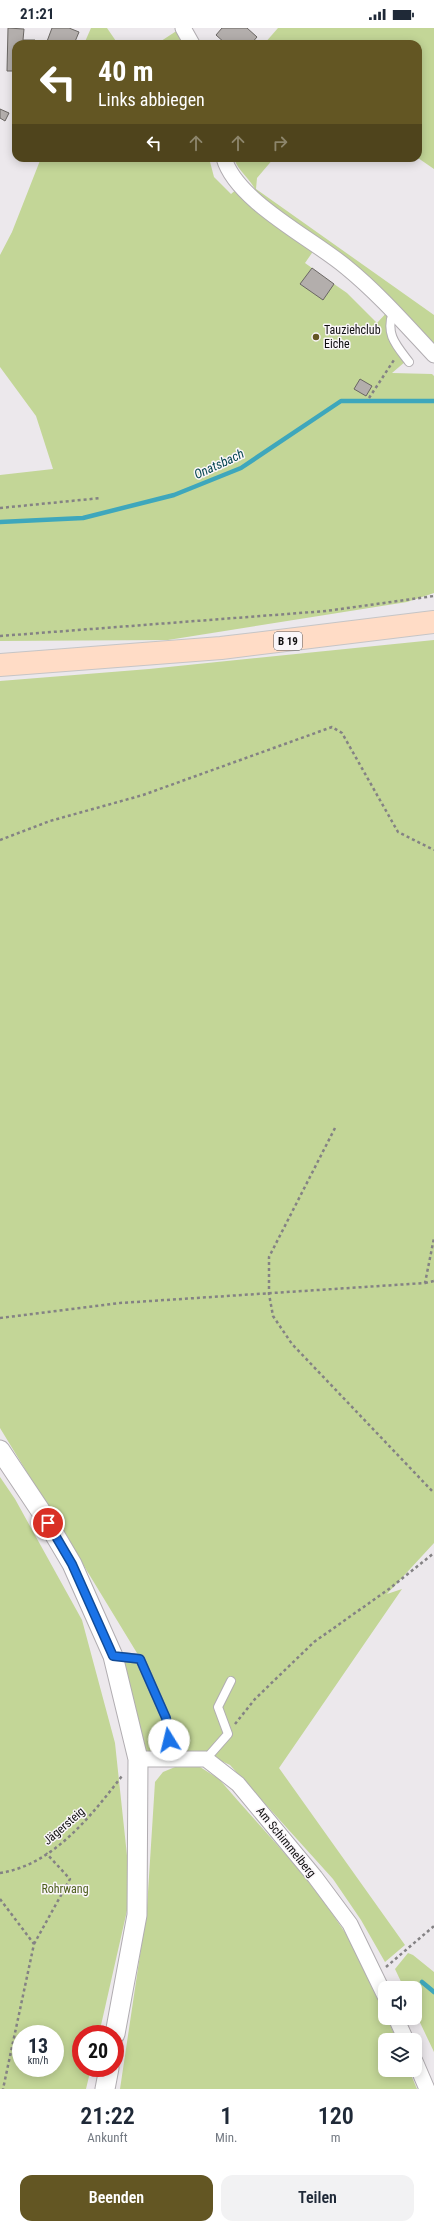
<!DOCTYPE html>
<html lang="de">
<head>
<meta charset="utf-8">
<style>
	:root { --surface:#fff; --page:#f2f2f3; --text:#1f2937; --muted:#747a83; --accent:#635623 }
	body { margin:0; font-family:"Roboto Condensed",sans-serif; background:var(--page); color:var(--text); height:100vh; display:flex; flex-direction:column; font-size:15px; white-space:nowrap }
	* { box-sizing:border-box; margin:0 }
	p { font-size:13px; color:var(--muted) }
	.icon { flex:none; width:22px; height:22px; fill:none; stroke:currentColor; stroke-width:2; stroke-linecap:round; stroke-linejoin:round }
	.map { position:relative; height:2061px; overflow:hidden }
	.sheet { display:flex; flex-direction:column; background:var(--surface); flex:1 }
	.sheet>* { flex:none }
	.guide { position:absolute; left:12px; top:12px; width:410px; height:122px; border-radius:12px; box-shadow:0 2px 10px #0003; background:#635623; color:#fff; overflow:hidden }
	.fabs { position:absolute; left:378px; top:1953px; display:grid; gap:8px }
	.fabs a { display:grid; place-items:center; width:44px; height:44px; border-radius:8px; background:var(--surface); box-shadow:0 2px 10px #0003; font-size:20px }
	.speed { position:absolute; left:12px; top:1997px; display:flex; gap:8px; font-size:20px; font-weight:700; text-align:center }
	.speed>* { display:grid; place-content:center; width:52px; height:52px; border-radius:50%; background:var(--surface); box-shadow:0 2px 10px #0003; line-height:1 }
	.speed small { font-size:10px; font-weight:400 }
	.speed .limit { border:6px solid #d22; background:#fff; color:#111 }
	.pin { position:absolute; display:grid; place-items:center; width:34px; height:34px; color:#fff; margin:-17px; border:2px solid #fff; border-radius:50%; box-shadow:0 1px 4px #0007 }
	.me { position:absolute; width:44px; margin:-22px; rotate:351deg; stroke-linejoin:round; filter:drop-shadow(0 0 3px #0008) }
	.turn { display:flex; align-items:center; gap:14px; height:84px; padding:0 20px; font-size:18px }
	.turn .icon { width:52px; height:52px; stroke-width:2.5 }
	.turn b { display:block; font-size:28px; line-height:34px }
	.lanes { display:flex; align-items:center; height:38px; padding:0 20px; background:#0003; justify-content:center; gap:20px; direction:ltr }
	.lanes .off { opacity:.35 }
	.eta { display:flex; justify-content:space-evenly; align-items:center; height:68px; text-align:center }
	.eta b { font-size:24px; font-weight:600; line-height:28px }
	.cta { display:flex; gap:8px; margin-top:auto; padding:8px 20px }
	.cta a { flex:1; height:46px; border-radius:12px; background:var(--accent); color:#fff; font-size:16px; font-weight:600; line-height:46px; text-align:center }
	.cta a+a { background:var(--page); color:var(--text) }
	.status { display:flex; justify-content:space-between; align-items:center; height:28px; padding:0 20px; background:var(--surface); direction:ltr }
	.status svg { height:11px; fill:currentColor }
	.map>svg:first-child { display:block }
</style>
</head>
<body>
<div class="status"><b>21:21</b><svg viewBox="0 0 49 12"><path d="M0 12V9h3v3zM5 12V6h3v6zM10 12V3h3v9zM15 12V0h3v12zM26 1h20v11H26zM47 4h2v5h-2z"/></svg></div>
<div class="map">
<svg width="434" height="2061" viewBox="0 0 434 2061">
	<rect width="100%" height="100%" fill="#ece8ec"/>
	<path fill="#c3d697" fill-rule="evenodd" d="M91 0H107L118 16H84Z
		M278 0H434V141L418 130V16H264Z
		M178 2 186 16H157L158 15Z
		M41 130H209L214 149 231 166 237 161 314 222 305 235 312 240 301 256 323 271 334 256 347 265 377 295 390 281 388 295 406 333 392 345 432 346 434 348V565L407 574 168 612 0 613V447L53 441 36 388 0 339V227L12 204Z
		M234 130H274L257 150 256 161 434 287V318L257 168C255 153 238 145 234 130Z
		M434 612V1515L387 1566 402 1561 279 1740 405 1917 385 1934 361 1892 333 1851 230 1737 206 1726 171 1723 141 1725 118 1629 140 1630 0 1400V653L149 641Z
		M0 1449 15 1471 82 1592 115 1715 131 1865 99 2006H81V2040H91L86 2061H0ZM21 2006H55V2040H21Z
		M180 1737 200 1739 219 1751C261 1800 309 1848 344 1903 361 1928 373 1957 385 1984V1990H387L397 2012H385V2042H409L417 2061H120L147 1880 155 1754 163 1744Z
		M408 1925 413 1927 434 1944V2024L415 1984V1960H404L395 1941Z"/>
	<g fill="none" stroke-linecap="round" stroke-linejoin="round">
		<path stroke="#3ea7bc" stroke-width="4.5" d="M0 494 83 490 174 467 241 440 341 373H434
			M422 1954 434 1964"/>
	</g>
	<path fill="#b3aeac" stroke="#6a6663" d="M8 0 24 1 23 12H35L34 16H16V43H7Z
		M52 0H69L79 4 74 16H46Z
		M222 0H247L257 9 251 16H226L216 7Z
		M0 81 9 85 5 93 0 90Z
		M312 240 334 256 323 272 300 256Z
		M360 351 372 358 366 368 354 361Z"/>
	<g fill="none" stroke-linecap="round" stroke-linejoin="round">
		<g stroke="#b1adb1" stroke-width="10">
			<path id="service" d="M393 284C385 306 396 317 409 334
				M113 1628 140 1631 166 1690 172 1729
				M206 1731 228 1706 218 1679 231 1653"/>
		</g>
		<g stroke="#b1adb1" stroke-width="17">
			<path id="minor" d="M183 0 192 16
				M224 130C236 173 313 211 346 239 378 265 406 297 434 327
				M138 1731H206L238 1756 315 1849 350 1896 385 1968
				M396 1990 406 2012
				M415 2033 427 2061"/>
		</g>
		<g stroke="#b1adb1" stroke-width="21">
			<path id="tertiary" d="M0 1422 40 1482 72 1536 113 1628 138 1731 137 1887 115 2006
				M105 2061 109 2040"/>
		</g>
		<g stroke="#c6c5c6" stroke-width="24">
			<path id="primary" d="M0 637 221 620 434 594"/>
		</g>
		<path stroke="#848284" stroke-width="2.5" stroke-dasharray="3 3" stroke-linecap="butt" d="M369 370 394 332
			M0 480 101 470
			M0 608 326 583 434 568
			M0 812 50 793 143 767 332 699 342 705 398 804 434 822
			M335 1100 269 1229V1266L273 1288 292 1316 434 1465
			M425 1255 434 1253
			M0 1290 120 1275 425 1255 434 1210
			M235 1696 255 1671 314 1614 389 1561 434 1525
			M0 1845C53 1837 91 1788 122 1748
			M0 1871 34 1916 3 2061
			M34 1916 70 1851 46 1825
			M386 1939 434 1898"/>
		<use href="#service" stroke="#fff" stroke-width="8"/>
		<use href="#minor" stroke="#fff" stroke-width="15"/>
		<use href="#tertiary" stroke="#fff" stroke-width="19"/>
		<use href="#primary" stroke="#ffdcc6" stroke-width="22"/>
	</g>
	<g fill="none" stroke-linecap="round" stroke-linejoin="round">
		<g stroke="#114b97" stroke-width="10">
			<path id="route" d="M48 1495 72 1536 113 1628 140 1631 166 1690 169 1712"/>
		</g>
		<use href="#route" stroke="#1a73e8" stroke-width="7"/>
	</g>
	<circle fill="#635623" stroke="#faf6f9" stroke-width="1.5" cx="316" cy="309" r="4"/>
	<g text-anchor="middle" dominant-baseline="central" stroke-width="3" stroke-linejoin="round" paint-order="stroke">
		<rect fill="#faf6f9" stroke="#565456" stroke-width="1" x="274" y="604" width="28" height="18" rx="3"/>
		<g font-size="11" font-weight="bold" fill="#100f10">
			<text x="288" y="613">B 19</text>
		</g>
		<g font-size="12" fill="#100f10" stroke="#faf6f9" text-anchor="start">
			<text x="324" y="302">Tauziehclub<tspan x="324" dy="14">Eiche</tspan></text>
		</g>
		<g font-size="12" fill="#100f10" stroke="#faf6f9">
			<text transform="translate(64 1798) rotate(-41)">Jägersteig</text>
			<text transform="translate(286 1814) rotate(51)">Am Schimmelberg</text>
		</g>
		<g font-size="12" fill="#4e5f1d" stroke="#faf6f9">
			<text x="65" y="1861">Rohrwang</text>
		</g>
		<g font-size="13" font-style="italic" fill="#054651" stroke="#faf6f9">
			<text transform="translate(219 436) rotate(-25)">Onatsbach</text>
		</g>
	</g>
</svg>
<div class="fabs">
<a><svg class="icon" aria-label="sound" viewBox="0 0 24 24"><path d="M4 9h4l5-4v14l-5-4H4zM17 9q2 3 0 6"/></svg></a>
<a><svg class="icon" aria-label="layers" viewBox="0 0 24 24"><path d="M12 4l9 5-9 5-9-5zM3 14l9 5 9-5"/></svg></a>
</div>
<div class="speed"><div>13<small>km/h</small></div><div class="limit">20</div></div>
<div class="pin" style="left:48px;top:1495px;background:#d93025"><svg class="icon" aria-label="arrive" viewBox="0 0 24 24"><path d="M6 21V4h12l-3 4 3 4H6"/></svg></div>
<svg class="me" style="left:169px;top:1712px" viewBox="-20 -20 40 40"><circle r="19" fill="#fff"/><path d="M0-13L10 11 0 6-10 11z" fill="#1a73e8"/></svg>
<div class="guide">
<div class="turn"><svg class="icon" aria-label="left" viewBox="0 0 24 24"><path d="M17 20v-9H6M10 6l-5 5 5 5"/></svg><div><b>40 m</b>Links abbiegen</div></div>
<div class="lanes"><svg class="icon" aria-label="left" viewBox="0 0 24 24"><path d="M17 20v-9H6M10 6l-5 5 5 5"/></svg><svg class="icon off" aria-label="ahead" viewBox="0 0 24 24"><path d="M12 20V5M6 11l6-6 6 6"/></svg><svg class="icon off" aria-label="ahead" viewBox="0 0 24 24"><path d="M12 20V5M6 11l6-6 6 6"/></svg><svg class="icon off" aria-label="right" viewBox="0 0 24 24"><path d="M7 20v-9h11M14 6l5 5-5 5"/></svg></div>
</div>
</div>
<section class="sheet">
<div class="eta">
<div><b>21:22</b><p>Ankunft</p></div>
<div><b>1</b><p>Min.</p></div>
<div><b>120</b><p>m</p></div>
</div>
<div class="cta"><a>Beenden</a><a>Teilen</a></div>
</section>
</body>
</html>
